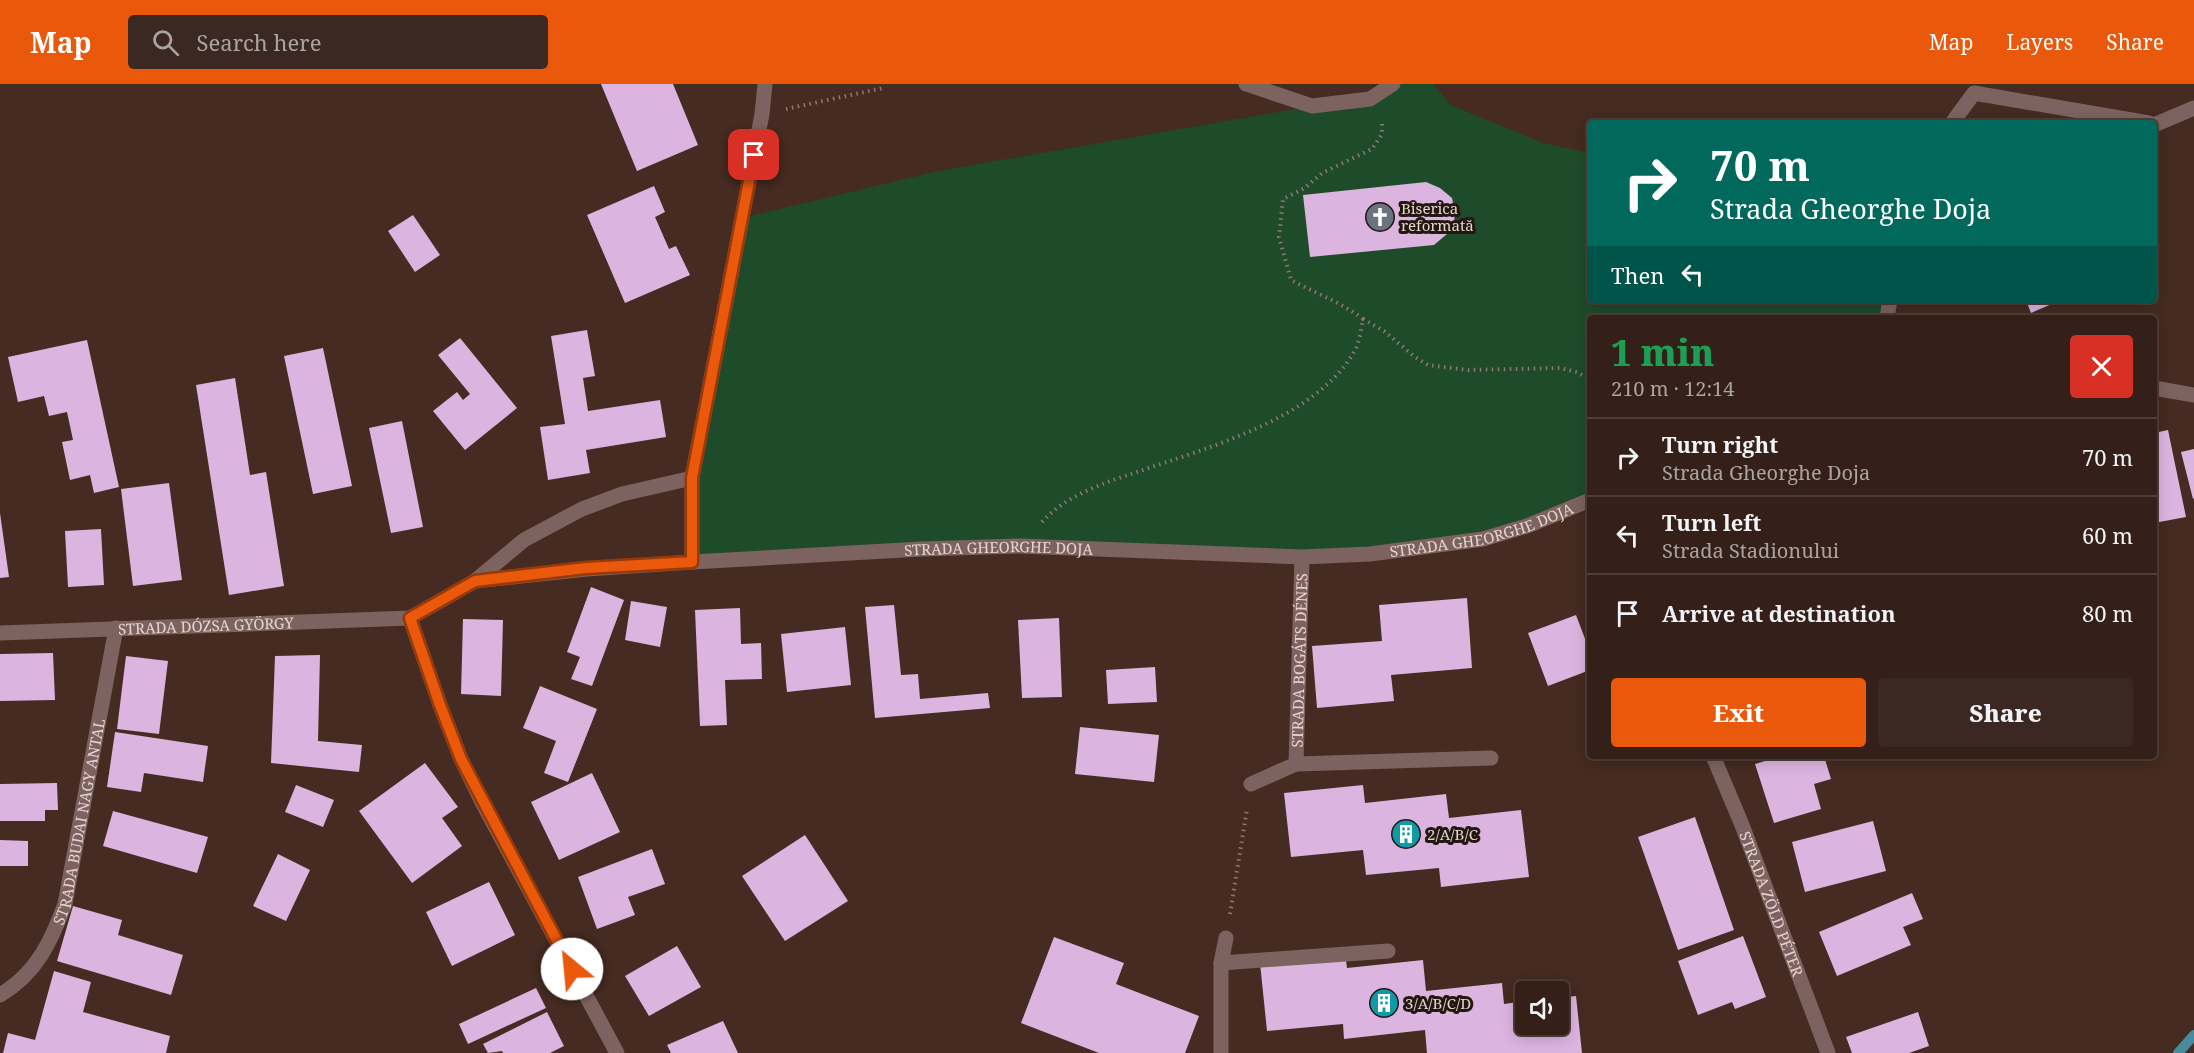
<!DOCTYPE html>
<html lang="en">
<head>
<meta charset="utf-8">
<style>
	:root { --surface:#342019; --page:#3c2822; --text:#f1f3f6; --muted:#a9a3a2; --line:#4e3e38; --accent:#ea580c }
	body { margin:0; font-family:"Noto Serif",serif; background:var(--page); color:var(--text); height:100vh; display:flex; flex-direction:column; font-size:22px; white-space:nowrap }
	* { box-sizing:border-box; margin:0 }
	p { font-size:20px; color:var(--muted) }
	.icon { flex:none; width:33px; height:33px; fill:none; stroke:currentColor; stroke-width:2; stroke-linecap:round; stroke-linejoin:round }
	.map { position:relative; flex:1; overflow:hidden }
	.side { position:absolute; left:1587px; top:231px; width:570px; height:444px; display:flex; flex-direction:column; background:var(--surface); border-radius:6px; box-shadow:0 3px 15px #0003,0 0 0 2px var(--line) }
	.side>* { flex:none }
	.hud { position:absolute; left:1587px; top:36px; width:570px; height:183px; border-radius:6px; box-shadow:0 3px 15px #0003,0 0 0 2px var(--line); background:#00695c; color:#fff; overflow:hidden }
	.tools { position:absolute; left:1515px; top:897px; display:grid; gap:12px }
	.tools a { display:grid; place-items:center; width:54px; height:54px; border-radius:6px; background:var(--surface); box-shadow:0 3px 15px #0003,0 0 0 2px var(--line); font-size:30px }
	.pin { position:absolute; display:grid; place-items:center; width:51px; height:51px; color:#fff; margin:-26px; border-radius:12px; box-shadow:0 3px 9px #0006 }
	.me { position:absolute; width:66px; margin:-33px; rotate:332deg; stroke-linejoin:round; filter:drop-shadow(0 0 4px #0008) }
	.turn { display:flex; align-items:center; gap:21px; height:126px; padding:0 24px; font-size:27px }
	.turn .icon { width:78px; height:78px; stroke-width:2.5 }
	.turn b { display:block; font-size:42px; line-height:51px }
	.then { display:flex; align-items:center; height:57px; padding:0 24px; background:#0003; gap:12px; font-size:22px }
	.round { display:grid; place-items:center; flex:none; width:63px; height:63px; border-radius:6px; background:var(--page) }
	.summary { display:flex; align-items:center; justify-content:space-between; height:102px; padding:0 24px }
	h1 { font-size:36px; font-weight:800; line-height:45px; color:#1e9e55 }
	.action { display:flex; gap:12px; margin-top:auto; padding:12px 24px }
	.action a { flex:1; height:69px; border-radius:6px; background:var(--accent); color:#fff; font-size:24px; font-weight:800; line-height:69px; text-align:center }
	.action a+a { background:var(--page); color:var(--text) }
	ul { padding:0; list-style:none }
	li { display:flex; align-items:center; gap:18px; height:78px; padding:0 24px; border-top:2px solid var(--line) }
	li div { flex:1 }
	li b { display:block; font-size:22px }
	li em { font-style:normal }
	header { display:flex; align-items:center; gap:36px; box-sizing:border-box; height:84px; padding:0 30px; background:var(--accent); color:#fff }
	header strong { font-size:28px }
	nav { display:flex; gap:33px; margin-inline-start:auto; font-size:21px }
	.search { width:420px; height:54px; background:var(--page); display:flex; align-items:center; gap:15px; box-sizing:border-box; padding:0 21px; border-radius:6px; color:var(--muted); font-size:22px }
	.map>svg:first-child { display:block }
</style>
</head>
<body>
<header>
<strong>Map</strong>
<div class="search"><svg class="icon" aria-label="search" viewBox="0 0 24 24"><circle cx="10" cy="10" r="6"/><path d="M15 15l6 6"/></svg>Search here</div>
<nav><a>Map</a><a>Layers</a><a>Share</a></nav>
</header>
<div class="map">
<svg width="2194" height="969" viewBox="0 0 2194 969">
	<rect width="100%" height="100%" fill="#452b21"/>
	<path fill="#1e4b2a" d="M1393 0H1433L1451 21 1543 59 1590 69V216H1890L1887 234H1590V416L1527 442 1370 470 1143 466 692 478 691 439 742 134 938 87 1312 22 1370 15Z"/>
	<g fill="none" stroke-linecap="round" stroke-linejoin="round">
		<path stroke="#488b9f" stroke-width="10" d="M2178 969 2194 951"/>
	</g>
	<path fill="#dcb4e0" d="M601 0H673L698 61 637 87Z
		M1426 98 1440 104 1452 114 1455 128 1454 139 1447 150 1434 161 1310 173 1303 111Z
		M654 102 665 128 655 133 669 165 676 162 690 191 625 219 587 131Z
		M413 131 440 171 415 188 388 147Z
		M2026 216H2061L2031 229Z
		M587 246 595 292 583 294 588 327 660 316 666 353 586 366 590 389 548 396 540 343 565 340 551 252Z
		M460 254 517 324 465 366 433 327 457 308 463 316 470 310 438 271Z
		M87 256 119 403 94 409 90 391 70 396 62 358 73 356 67 328 49 332 44 312 18 318 8 273Z
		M323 264 352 402 313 410 284 272Z
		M235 294 250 391 266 388 284 502 229 511 196 301Z
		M402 337 423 443 391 449 369 344Z
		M2168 346 2186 433 2154 439V349Z
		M2194 365V414L2193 415 2181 368Z
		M169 399 182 496 133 502 121 405Z
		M0 429 9 493 0 494Z
		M101 445 104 501 68 503 65 447Z
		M591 503 624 516 592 602 571 595 580 573 567 568Z
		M1467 514 1472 584 1391 591 1394 617 1317 624 1312 562 1382 557 1379 521Z
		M631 517 667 523 660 563 625 556Z
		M894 521 901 591 918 590 920 615 988 609 990 624 875 634 865 523Z
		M740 524 741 560 761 559 762 595 725 596 727 641 700 642 695 526Z
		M1576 531 1590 568V586L1548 602 1528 549Z
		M1059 534 1062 613 1022 614 1018 536Z
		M463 535 503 536 501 612 461 610Z
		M845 543 851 601 787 608 781 550Z
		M53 569 55 616 0 617V570Z
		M320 571 318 657 362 661 359 688 271 679 275 572Z
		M126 572 168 577 159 650 117 645Z
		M1155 583 1157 618 1108 620 1106 586Z
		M540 602 597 625 568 698 544 689 556 657 523 644Z
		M1080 643 1159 651 1154 698 1075 690Z
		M115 648 208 662 203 698 144 689 141 708 107 703Z
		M1782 672H1824L1831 695 1814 700 1821 725 1774 739 1755 680Z
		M425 679 458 723 442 734 462 762 412 799 359 727Z
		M592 689 620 748 559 776 531 718Z
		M57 699 58 726H45V737H0V700Z
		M296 701 334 716 323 743 285 728Z
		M1363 701 1365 719 1446 710 1449 734 1521 726 1529 793 1441 803 1439 784 1366 791 1363 766 1291 773 1284 709Z
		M113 727 208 753 197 789 103 762Z
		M1695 733 1734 846 1678 866 1638 753Z
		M1873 737 1886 787 1805 808 1792 758Z
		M805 751 848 817 785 857 742 792Z
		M0 756 28 757V782H0Z
		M652 765 665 800 628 813 635 831 597 845 578 793Z
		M278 770 310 786 286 837 253 822Z
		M489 798 515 851 452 882 426 828Z
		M1912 809 1923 835 1903 843 1911 861 1837 892 1819 848Z
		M73 822 122 836 118 851 183 871 171 911 57 877Z
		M1743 852 1766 913 1735 925 1732 918 1698 931 1678 877Z
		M1054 853 1124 879 1116 900 1199 932 1185 969H1099L1021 939Z
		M677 862 701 903 649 932 625 892Z
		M1345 869 1347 884 1423 876 1426 907 1502 899 1504 920 1526 917V940H1558V914L1576 912 1582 969H1427L1425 946 1344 955 1343 940 1267 947 1260 879Z
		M54 887 91 898 83 928 170 952 166 969H3L8 949 35 956Z
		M536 904 546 924 468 960 459 940Z
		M547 928 564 962 550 969H503L502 967 488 969 483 960Z
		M1918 928 1929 962 1909 969H1852L1846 953Z
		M723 937 738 969H671L667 961Z"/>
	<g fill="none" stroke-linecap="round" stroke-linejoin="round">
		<path stroke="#8f7970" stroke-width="4" stroke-dasharray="1.5 4.5" stroke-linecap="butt" d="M786 25 883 4
			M1363 235 1384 247 1415 273 1428 281 1468 286 1560 284 1577 288 1590 296
			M1042 438C1066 411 1104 399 1137 388 1207 364 1318 334 1355 266 1360 257 1361 245 1363 235 1341 218 1315 209 1291 196L1279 153 1283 115 1305 104 1322 89 1372 65 1382 50V36
			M1230 830 1247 725"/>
		<g stroke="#7d635f" stroke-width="15">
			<path d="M1246 0 1312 22 1370 15 1393 0"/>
			<path d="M1952 39 1974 9 2149 39"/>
			<path d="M2154 41 2194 24"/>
			<path d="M1887 234 1890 216"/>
			<path d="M2154 304 2194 311"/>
			<path d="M692 478V394L762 30 765 0"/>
			<path d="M476 496 524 456 582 425 622 410 692 394"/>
			<path d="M410 534 440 621 461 675 482 718 617 969"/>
			<path id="s1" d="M0 549 410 534 475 497 587 485 692 478 921 465 1020 462 1302 473 1370 470 1483 455 1527 442 1590 416"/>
			<path id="s2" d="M1713 672 1742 741 1828 969"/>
			<path d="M1296 680 1491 674"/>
			<path id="s3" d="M1251 700 1296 680 1302 473"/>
			<path d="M1221 879 1388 867"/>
			<path id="s4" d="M0 911C36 890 51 858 65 820L116 544"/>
			<path d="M1221 969V879L1226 854"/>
		</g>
	</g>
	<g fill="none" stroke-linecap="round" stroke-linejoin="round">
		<g stroke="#983908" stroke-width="15">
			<path id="route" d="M572 885 461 675 440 621 410 534 475 497 586 484 692 478V394L754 71"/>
		</g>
		<use href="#route" stroke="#ea580c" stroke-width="10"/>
	</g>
	<defs>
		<g id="church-disc" transform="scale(1.5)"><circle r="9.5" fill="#6b7280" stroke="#231712"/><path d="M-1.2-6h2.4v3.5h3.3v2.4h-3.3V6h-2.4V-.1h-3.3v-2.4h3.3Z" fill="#fff"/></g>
		<g id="building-disc" transform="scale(1.5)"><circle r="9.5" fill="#0f9aa8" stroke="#231712"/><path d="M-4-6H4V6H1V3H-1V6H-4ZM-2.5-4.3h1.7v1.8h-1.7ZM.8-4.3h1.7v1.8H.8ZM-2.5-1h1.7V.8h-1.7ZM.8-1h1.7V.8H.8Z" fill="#fff"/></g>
	</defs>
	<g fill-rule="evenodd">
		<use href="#church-disc" x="1380" y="133"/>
		<use href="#building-disc" x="1406" y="750"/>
		<use href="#building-disc" x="1384" y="919"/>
	</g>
	<g text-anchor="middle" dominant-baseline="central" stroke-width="6" stroke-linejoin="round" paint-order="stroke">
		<g font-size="15" fill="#e6d5ce" stroke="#231712" text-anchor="start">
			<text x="1401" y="124">Biserica<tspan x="1401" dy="17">reformată</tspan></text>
			<text x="1427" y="750">2/A/B/C</text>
			<text x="1405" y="919">3/A/B/C/D</text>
		</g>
		<g font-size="15" fill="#e6d5ce" stroke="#231712">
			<text stroke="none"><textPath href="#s1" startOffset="1496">STRADA GHEORGHE DOJA</textPath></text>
			<text stroke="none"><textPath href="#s1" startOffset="1010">STRADA GHEORGHE DOJA</textPath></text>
			<text stroke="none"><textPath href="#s1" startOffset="206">STRADA DÓZSA GYÖRGY</textPath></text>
			<text stroke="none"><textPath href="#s3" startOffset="153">STRADA BOGÁTS DÉNES</textPath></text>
			<text stroke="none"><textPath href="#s4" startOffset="198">STRADA BUDAI NAGY ANTAL</textPath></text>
			<text stroke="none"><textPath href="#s2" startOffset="159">STRADA ZÖLD PÉTER</textPath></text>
		</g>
	</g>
</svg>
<div class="tools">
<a><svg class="icon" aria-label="sound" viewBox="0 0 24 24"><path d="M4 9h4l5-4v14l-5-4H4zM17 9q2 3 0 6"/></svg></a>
</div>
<div class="pin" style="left:754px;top:71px;background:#d93025"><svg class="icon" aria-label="arrive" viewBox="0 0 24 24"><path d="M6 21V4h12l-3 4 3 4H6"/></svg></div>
<svg class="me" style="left:572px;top:885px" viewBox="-20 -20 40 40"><circle r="19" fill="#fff"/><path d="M0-13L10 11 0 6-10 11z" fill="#ea580c"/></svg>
<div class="hud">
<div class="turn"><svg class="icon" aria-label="right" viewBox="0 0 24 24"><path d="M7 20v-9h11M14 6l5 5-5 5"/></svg><div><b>70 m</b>Strada Gheorghe Doja</div></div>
<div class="then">Then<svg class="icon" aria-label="left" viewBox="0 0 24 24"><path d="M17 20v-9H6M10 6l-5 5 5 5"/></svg></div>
</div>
<section class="side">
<div class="summary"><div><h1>1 min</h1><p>210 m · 12:14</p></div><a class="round" style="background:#d93025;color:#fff"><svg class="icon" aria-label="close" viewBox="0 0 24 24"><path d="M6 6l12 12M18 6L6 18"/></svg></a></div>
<ul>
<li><svg class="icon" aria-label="right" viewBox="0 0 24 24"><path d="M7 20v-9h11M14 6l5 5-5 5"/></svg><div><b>Turn right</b><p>Strada Gheorghe Doja</p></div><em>70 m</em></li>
<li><svg class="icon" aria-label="left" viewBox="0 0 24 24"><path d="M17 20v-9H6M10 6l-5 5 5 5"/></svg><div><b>Turn left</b><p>Strada Stadionului</p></div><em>60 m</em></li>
<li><svg class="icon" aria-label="arrive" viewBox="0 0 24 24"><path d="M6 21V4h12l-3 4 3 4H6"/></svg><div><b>Arrive at destination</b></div><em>80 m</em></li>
</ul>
<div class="action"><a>Exit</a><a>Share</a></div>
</section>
</div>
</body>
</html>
